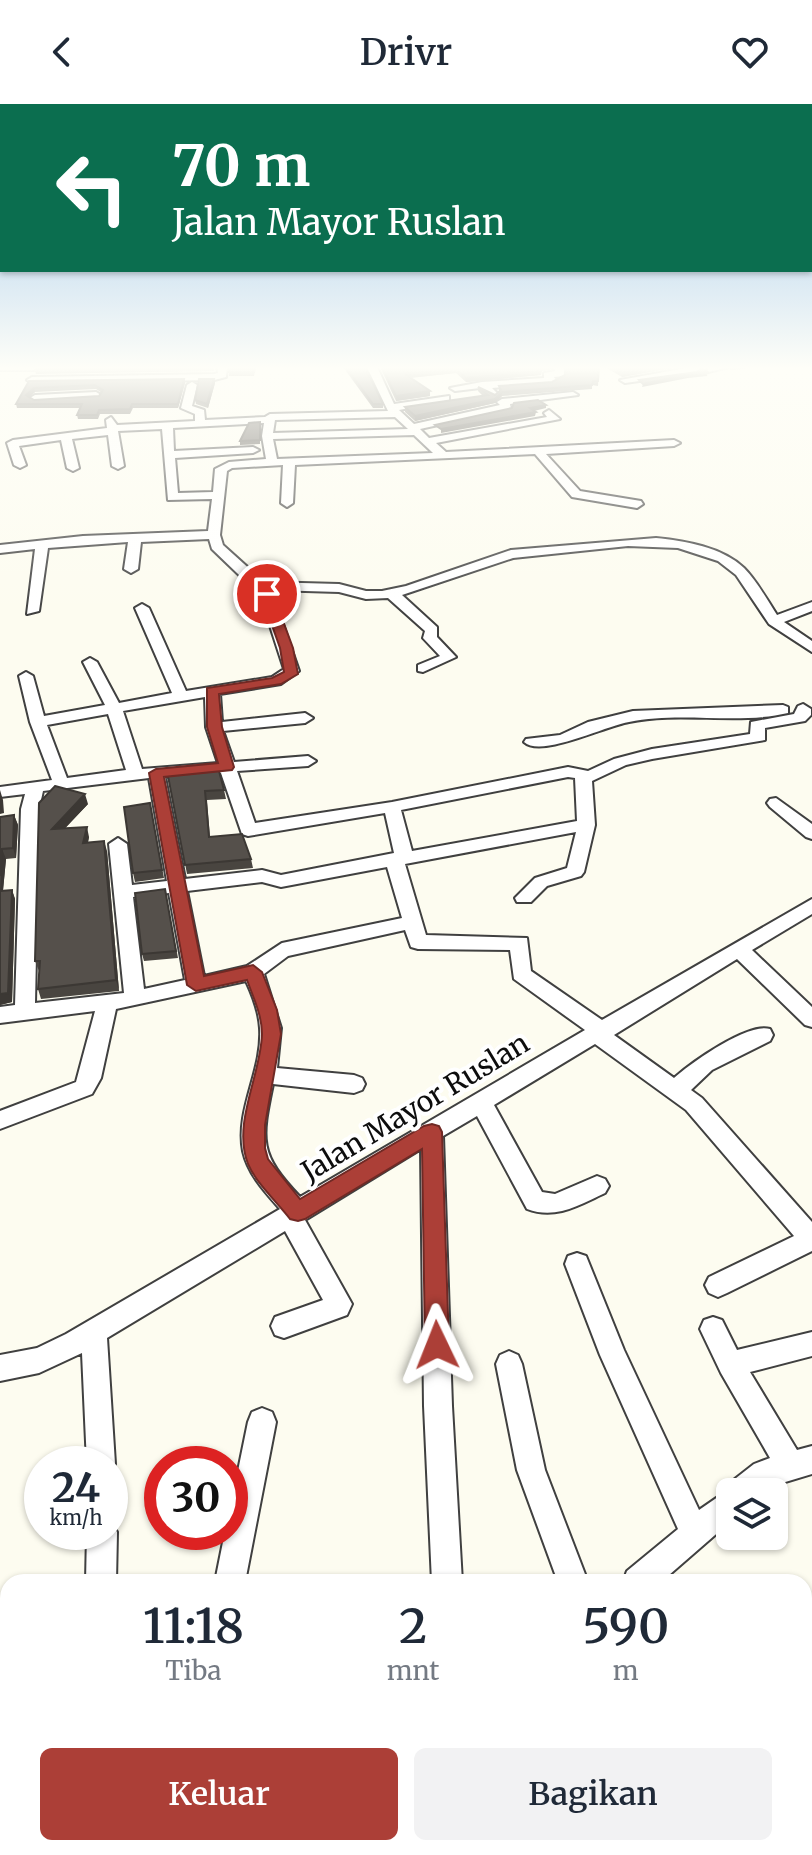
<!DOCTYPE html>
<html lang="id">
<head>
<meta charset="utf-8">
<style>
	:root { --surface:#fff; --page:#f2f2f3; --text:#1f2937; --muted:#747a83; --accent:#ac3f37 }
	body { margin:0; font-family:Merriweather,serif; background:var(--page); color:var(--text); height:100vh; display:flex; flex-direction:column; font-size:30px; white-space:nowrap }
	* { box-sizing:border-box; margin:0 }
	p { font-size:26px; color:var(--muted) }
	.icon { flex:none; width:44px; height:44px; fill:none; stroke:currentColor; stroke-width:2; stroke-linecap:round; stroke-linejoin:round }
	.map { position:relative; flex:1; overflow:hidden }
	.panel { position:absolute; left:0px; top:1470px; width:812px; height:282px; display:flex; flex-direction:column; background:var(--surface); border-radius:24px 24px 0 0; box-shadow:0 2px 6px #0004 }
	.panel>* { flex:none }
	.guide { position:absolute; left:0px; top:0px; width:812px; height:168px; box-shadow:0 2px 6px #0004; background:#0b6e4f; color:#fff; overflow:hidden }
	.fabs { position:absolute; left:716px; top:1374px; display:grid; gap:16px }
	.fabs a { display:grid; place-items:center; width:72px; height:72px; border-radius:12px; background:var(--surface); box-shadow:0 2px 6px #0004; font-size:40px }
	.speed { position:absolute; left:24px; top:1342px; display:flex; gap:16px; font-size:40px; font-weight:700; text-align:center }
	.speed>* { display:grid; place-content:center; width:104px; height:104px; border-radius:50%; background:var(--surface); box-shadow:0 2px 6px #0004; line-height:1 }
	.speed small { font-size:20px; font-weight:400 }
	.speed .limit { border:12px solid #d22; background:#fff; color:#111 }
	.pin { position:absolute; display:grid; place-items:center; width:68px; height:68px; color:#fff; margin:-34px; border:4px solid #fff; border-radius:50%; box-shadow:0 2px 8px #0007 }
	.me { position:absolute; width:88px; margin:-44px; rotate:358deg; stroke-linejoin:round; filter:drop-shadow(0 0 6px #0008) }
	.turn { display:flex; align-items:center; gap:28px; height:168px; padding:0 40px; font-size:36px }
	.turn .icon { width:104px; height:104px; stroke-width:2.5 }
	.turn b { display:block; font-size:56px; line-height:68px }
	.eta { display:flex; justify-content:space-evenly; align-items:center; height:136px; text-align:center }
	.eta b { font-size:48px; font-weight:600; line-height:56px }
	.button { display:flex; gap:16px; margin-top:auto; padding:16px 40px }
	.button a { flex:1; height:92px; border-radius:12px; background:var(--accent); color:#fff; font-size:32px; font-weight:600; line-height:92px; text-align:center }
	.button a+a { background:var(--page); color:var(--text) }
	header { display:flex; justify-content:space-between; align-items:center; height:104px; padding:0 40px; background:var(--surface); font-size:36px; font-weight:600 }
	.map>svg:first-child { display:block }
</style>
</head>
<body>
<header><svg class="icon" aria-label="back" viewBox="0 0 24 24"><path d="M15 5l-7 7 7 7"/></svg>Drivr<svg class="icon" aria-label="heart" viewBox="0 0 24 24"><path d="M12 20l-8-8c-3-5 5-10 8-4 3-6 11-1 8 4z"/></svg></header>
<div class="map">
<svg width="812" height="1751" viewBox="0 0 812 1751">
	<rect width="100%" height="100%" fill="#fdfcf0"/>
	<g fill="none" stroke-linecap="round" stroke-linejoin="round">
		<g stroke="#404040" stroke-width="4">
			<path id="minor" d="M0 263H42L37 266H0Z
				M217 263H227L226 273 214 276 32 279 27 276 32 273 214 270 218 269Z
				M367 263H377L394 300 449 292V296L399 306 414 320 500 301 497 298 502 295 573 288 578 291 510 300 511 305 420 325 429 334 547 313 544 309 549 306 560 315 436 339 446 348 674 336 680 339 674 342 546 350 580 387 641 397 643 400 637 404 572 393 535 350 295 361 293 399 287 403 281 399 283 361 232 364 227 367 220 431 223 441 264 478 339 480 366 487H382L406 482 511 446 656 434C685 437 722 443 744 464 757 477 767 496 777 511L812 498V507L784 518 812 537V548L769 520 736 471 718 457 678 444 628 442 513 454 402 491 437 523V533L456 553 423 568 418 567V561L440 552 423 534 425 527 388 494 366 495 339 488 271 486 299 567 281 580 220 590 222 618 305 609 313 614 305 619 223 627 234 658 308 652 316 657 308 662 237 667 255 719 392 698 568 663 588 667 614 655 652 645 750 630 751 618 794 610 798 602 803 600 811 605V611L805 617 765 624V636L652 655 626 661 592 677 595 721 584 768 581 772 547 782 531 798H517L515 794 535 774 567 764 576 728 405 760 426 831 527 834 531 867 602 916 812 795V810L752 846 812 903V923L805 921 737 855 614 931 674 974C691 959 748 918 770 925L773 931 770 937 712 966 691 986 702 994 812 1118V1147L727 1189 718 1193 709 1189 705 1181 709 1173 794 1132 686 1006 595 940 494 1001 542 1088 555 1090 597 1072 605 1075 609 1082 605 1089C579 1101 556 1116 527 1105L477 1012 443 1032 452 1302 462 1478H432L424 1302 421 1045 305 1116 352 1200 347 1211 284 1234 275 1231 271 1222 275 1213 323 1196 285 1127 107 1234 115 1360 111 1370 110 1360H87L82 1249 39 1269 0 1277V1251L37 1244 66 1230 280 1105C265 1088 248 1070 243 1047 235 1006 263 966 260 924 259 908 253 892 246 877L116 905 101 974 92 990 0 1025V1007L76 978 95 907 0 919V903L15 901 21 705 25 690 0 693V683L52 676 30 618 19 572 26 568 33 572 44 612 105 601 83 558 90 554 97 558 119 599 172 589 135 504 142 500 149 504 186 587 272 573 284 565 260 491 212 445 209 435 141 438 138 465 131 469 124 465 128 438 48 444 39 507 27 510 35 445 0 449V441L83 432 208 427 212 395 168 396 162 325 118 327 124 362 118 365 112 362 108 331 72 335 79 364 73 367 67 364 61 336 19 342 26 361 20 364 14 361 7 339 13 336 107 324 106 316 111 313 117 321 195 317V310L181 304 187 281 192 278 197 281 192 302 204 306 205 316 265 313 270 310 388 307ZM395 313 408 325 273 329 275 316ZM264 319 262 332 266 355 229 358 215 365 213 388 178 389 175 354 253 349 259 346 253 343 174 347 173 324ZM414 331 433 349 277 355 273 335ZM205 593 206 623 218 659 142 665 123 607ZM108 610 126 666 67 674 47 621ZM221 669 242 730 248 732 385 709 394 749 281 771 262 766 185 775 165 673ZM568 673 575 674 577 717 412 747 401 706ZM149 674 167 777 132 781 127 740 118 734 109 740 124 889 35 899 39 705 43 687ZM387 763 402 814 282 839 247 862 204 872 187 787 262 778 281 783ZM169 789 185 876 144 885 133 793ZM405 826 411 843 418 845 510 846 514 875 585 926 300 1093C259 1050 261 1037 273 980L354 989 362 986 365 980 362 974 354 971 277 964 281 924 264 870 288 852Z
				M554 263H564V272L554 273 556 276 551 279 492 284 498 290 493 293 480 284 455 287 450 284 482 278 544 274V269L555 267Z
				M692 263H702L696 269 625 279 620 276Z
				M713 263H729L708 268V264Z
				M96 288 101 291 100 293 35 297 30 294 35 291Z
				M783 601 788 603V609C737 621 680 607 629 618 605 622 541 654 524 638L526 635 560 631 588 618 633 607Z
				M776 694 812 720V735L806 733 770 703 767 699 770 695Z
				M577 1149 586 1152 624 1246 699 1406 728 1386 731 1378 754 1360 770 1354 721 1269 700 1225 704 1216 713 1213 722 1216 737 1246 812 1228V1252L750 1268 797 1346 812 1342V1370L772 1382 764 1388H730V1418L661 1478H623L627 1467 678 1425 600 1251 565 1160 568 1152Z
				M509 1247 518 1251 522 1260 545 1366 588 1478H558L517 1366 496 1260 500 1251Z
				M262 1304 272 1308 276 1318 245 1478H215L225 1428H230V1406L248 1318 252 1308Z
				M110 1417 117 1428 116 1478H86L87 1428H110Z
				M60 1744H94L93 1751H59Z
				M170 1744H204L205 1751H171Z
				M257 1744H304L301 1751H254Z
				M431 1744H465L467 1751H433Z"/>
		</g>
		<use href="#minor" fill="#fff" fill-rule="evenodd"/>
	</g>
	<path fill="#494540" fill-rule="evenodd" d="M214 263V267L36 270 35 266Z
		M229 263H256L254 272H229Z
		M343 263H365L383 300V304H373Z
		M380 263H552L551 265 542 267 541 271 466 278 456 269 410 274 430 287V292L396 297Z
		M565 263H599L598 282 592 281V285L502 292 495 299 415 317 405 308V303L483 292 478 287V283L495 291 499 288V282L552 278 567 270V263Z
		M605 263H677L622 273Z
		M731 263H747L746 265 730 266Z
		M184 275 185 279 178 304H133L130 310H100L98 315H78L77 311 80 304H17L16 300 29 277ZM96 285 102 289 99 292 34 296 29 293 35 288Z
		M214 275 215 279 208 304 196 300 195 296Z
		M260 318V340L240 341V337Z
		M167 667 224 686 226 695 207 696 210 733 251 755 253 764 187 770Z
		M39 699 88 700 65 724 89 733 88 739 107 747 119 887 41 895 38 885 39 867 35 857Z
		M150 699 164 774 135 778 133 769Z
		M14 711 18 721 16 754 6 755 3 786H12L15 795 12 898 0 901V713Z
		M165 785 178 854 144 857 142 850Z"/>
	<path fill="#3c3834" d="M542 263H552L551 265 542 267Z
		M654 263H677L622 273 623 268Z
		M456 265V269L405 274V270Z
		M541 267V271L466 278V274Z
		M708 268 707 272 688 274 642 283 643 280 688 270Z
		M184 275 185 279 178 304V300Z
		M214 275 215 279 208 304 207 300Z
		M34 284 35 288 27 295 26 291Z
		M430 287V292L396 297V292Z
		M502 288V292L495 299 415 317V312L495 295Z
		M546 301V304L530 308V304Z
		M536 308 535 312 441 329V325Z
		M0 686 3 696 4 709 0 710Z
		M85 690 88 700 55 735 52 725Z
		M14 711 18 721 16 754 13 744Z
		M87 723 89 733 85 749 83 739Z
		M104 737 107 747 119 887 116 876Z
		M2 745 6 755 2 797 0 790Z
		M12 786 15 795 12 898 0 901V890Z"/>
	<path fill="#55504b" stroke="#3c3834" stroke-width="2" fill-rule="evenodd" d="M39 263H213L35 266Z
		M229 263H255L254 268H229Z
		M346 263H365L383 300H373Z
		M382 263H543L541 267 466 274 456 265 405 270 430 287 396 292Z
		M567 263H599L598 277H593L592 281 502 288 495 295 415 312 405 303 488 291 478 283 495 291 501 286 499 282 552 278 567 270Z
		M613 263H654L623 268Z
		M702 264 708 268 688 270 643 280 639 276 697 268Z
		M184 275 178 300H132L130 305 99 306 97 311H77L82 300H16L29 277ZM95 281 103 286 99 292 34 296 26 291 34 284Z
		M199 275H214L207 300 195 296Z
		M538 296 546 301 530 304 536 308 441 325 435 321 512 304 514 299Z
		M260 318V336L240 337 249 319Z
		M218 663 224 686 205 687 209 733 242 730 251 755 185 761 167 667Z
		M55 682 85 690 52 725 87 723 83 739 104 737 116 876 38 885 40 857H35L39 699Z
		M150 699 162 766 133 769 124 703Z
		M14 711 13 744 2 745 0 772V713Z
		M165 785 176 847 142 850 135 789Z
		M12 786 8 889 0 890V787Z"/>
	<linearGradient id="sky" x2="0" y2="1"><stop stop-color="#95c1ea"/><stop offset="0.52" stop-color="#fefef8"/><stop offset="1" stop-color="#fefef8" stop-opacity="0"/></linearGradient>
	<rect width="812" height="508" fill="url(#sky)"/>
	<path fill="#ac3f37" stroke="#702924" stroke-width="2" d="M267 487 273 490 293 544 298 570 281 580 219 590 222 623 234 663 232 666 164 673 204 872 253 861 262 868 277 906 281 930 265 1021V1044L268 1055 300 1095 424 1022 432 1020 439 1022 442 1028 449 1241 445 1249 437 1252 429 1249 425 1241 422 1045 305 1115 298 1117 290 1115C277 1098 256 1079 248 1060 232 1019 261 971 262 930 262 911 253 893 247 876L196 887 187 881 149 669 156 665 218 659 207 623V584L272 574 284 568 280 544 261 490Z"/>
	<g text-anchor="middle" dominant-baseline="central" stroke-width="8" stroke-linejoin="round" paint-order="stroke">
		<g font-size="28" fill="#0d0d0d" stroke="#fff">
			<text transform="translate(415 1003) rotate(-31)">Jalan Mayor Ruslan</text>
		</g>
	</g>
</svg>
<div class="fabs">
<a><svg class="icon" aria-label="layers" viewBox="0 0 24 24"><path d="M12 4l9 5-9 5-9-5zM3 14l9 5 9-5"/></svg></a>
</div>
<div class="speed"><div>24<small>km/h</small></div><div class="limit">30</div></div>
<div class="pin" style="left:267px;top:490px;background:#d93025"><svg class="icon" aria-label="arrive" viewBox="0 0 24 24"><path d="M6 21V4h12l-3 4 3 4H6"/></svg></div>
<svg class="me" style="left:437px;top:1241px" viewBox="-20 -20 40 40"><path d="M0-17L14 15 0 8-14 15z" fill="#ac3f37" stroke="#fff" stroke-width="4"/></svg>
<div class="guide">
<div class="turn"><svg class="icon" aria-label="left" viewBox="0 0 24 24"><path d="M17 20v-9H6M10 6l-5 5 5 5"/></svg><div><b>70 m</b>Jalan Mayor Ruslan</div></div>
</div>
<section class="panel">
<div class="eta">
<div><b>11:18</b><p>Tiba</p></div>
<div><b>2</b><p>mnt</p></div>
<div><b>590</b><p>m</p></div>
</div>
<div class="button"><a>Keluar</a><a>Bagikan</a></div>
</section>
</div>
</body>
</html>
